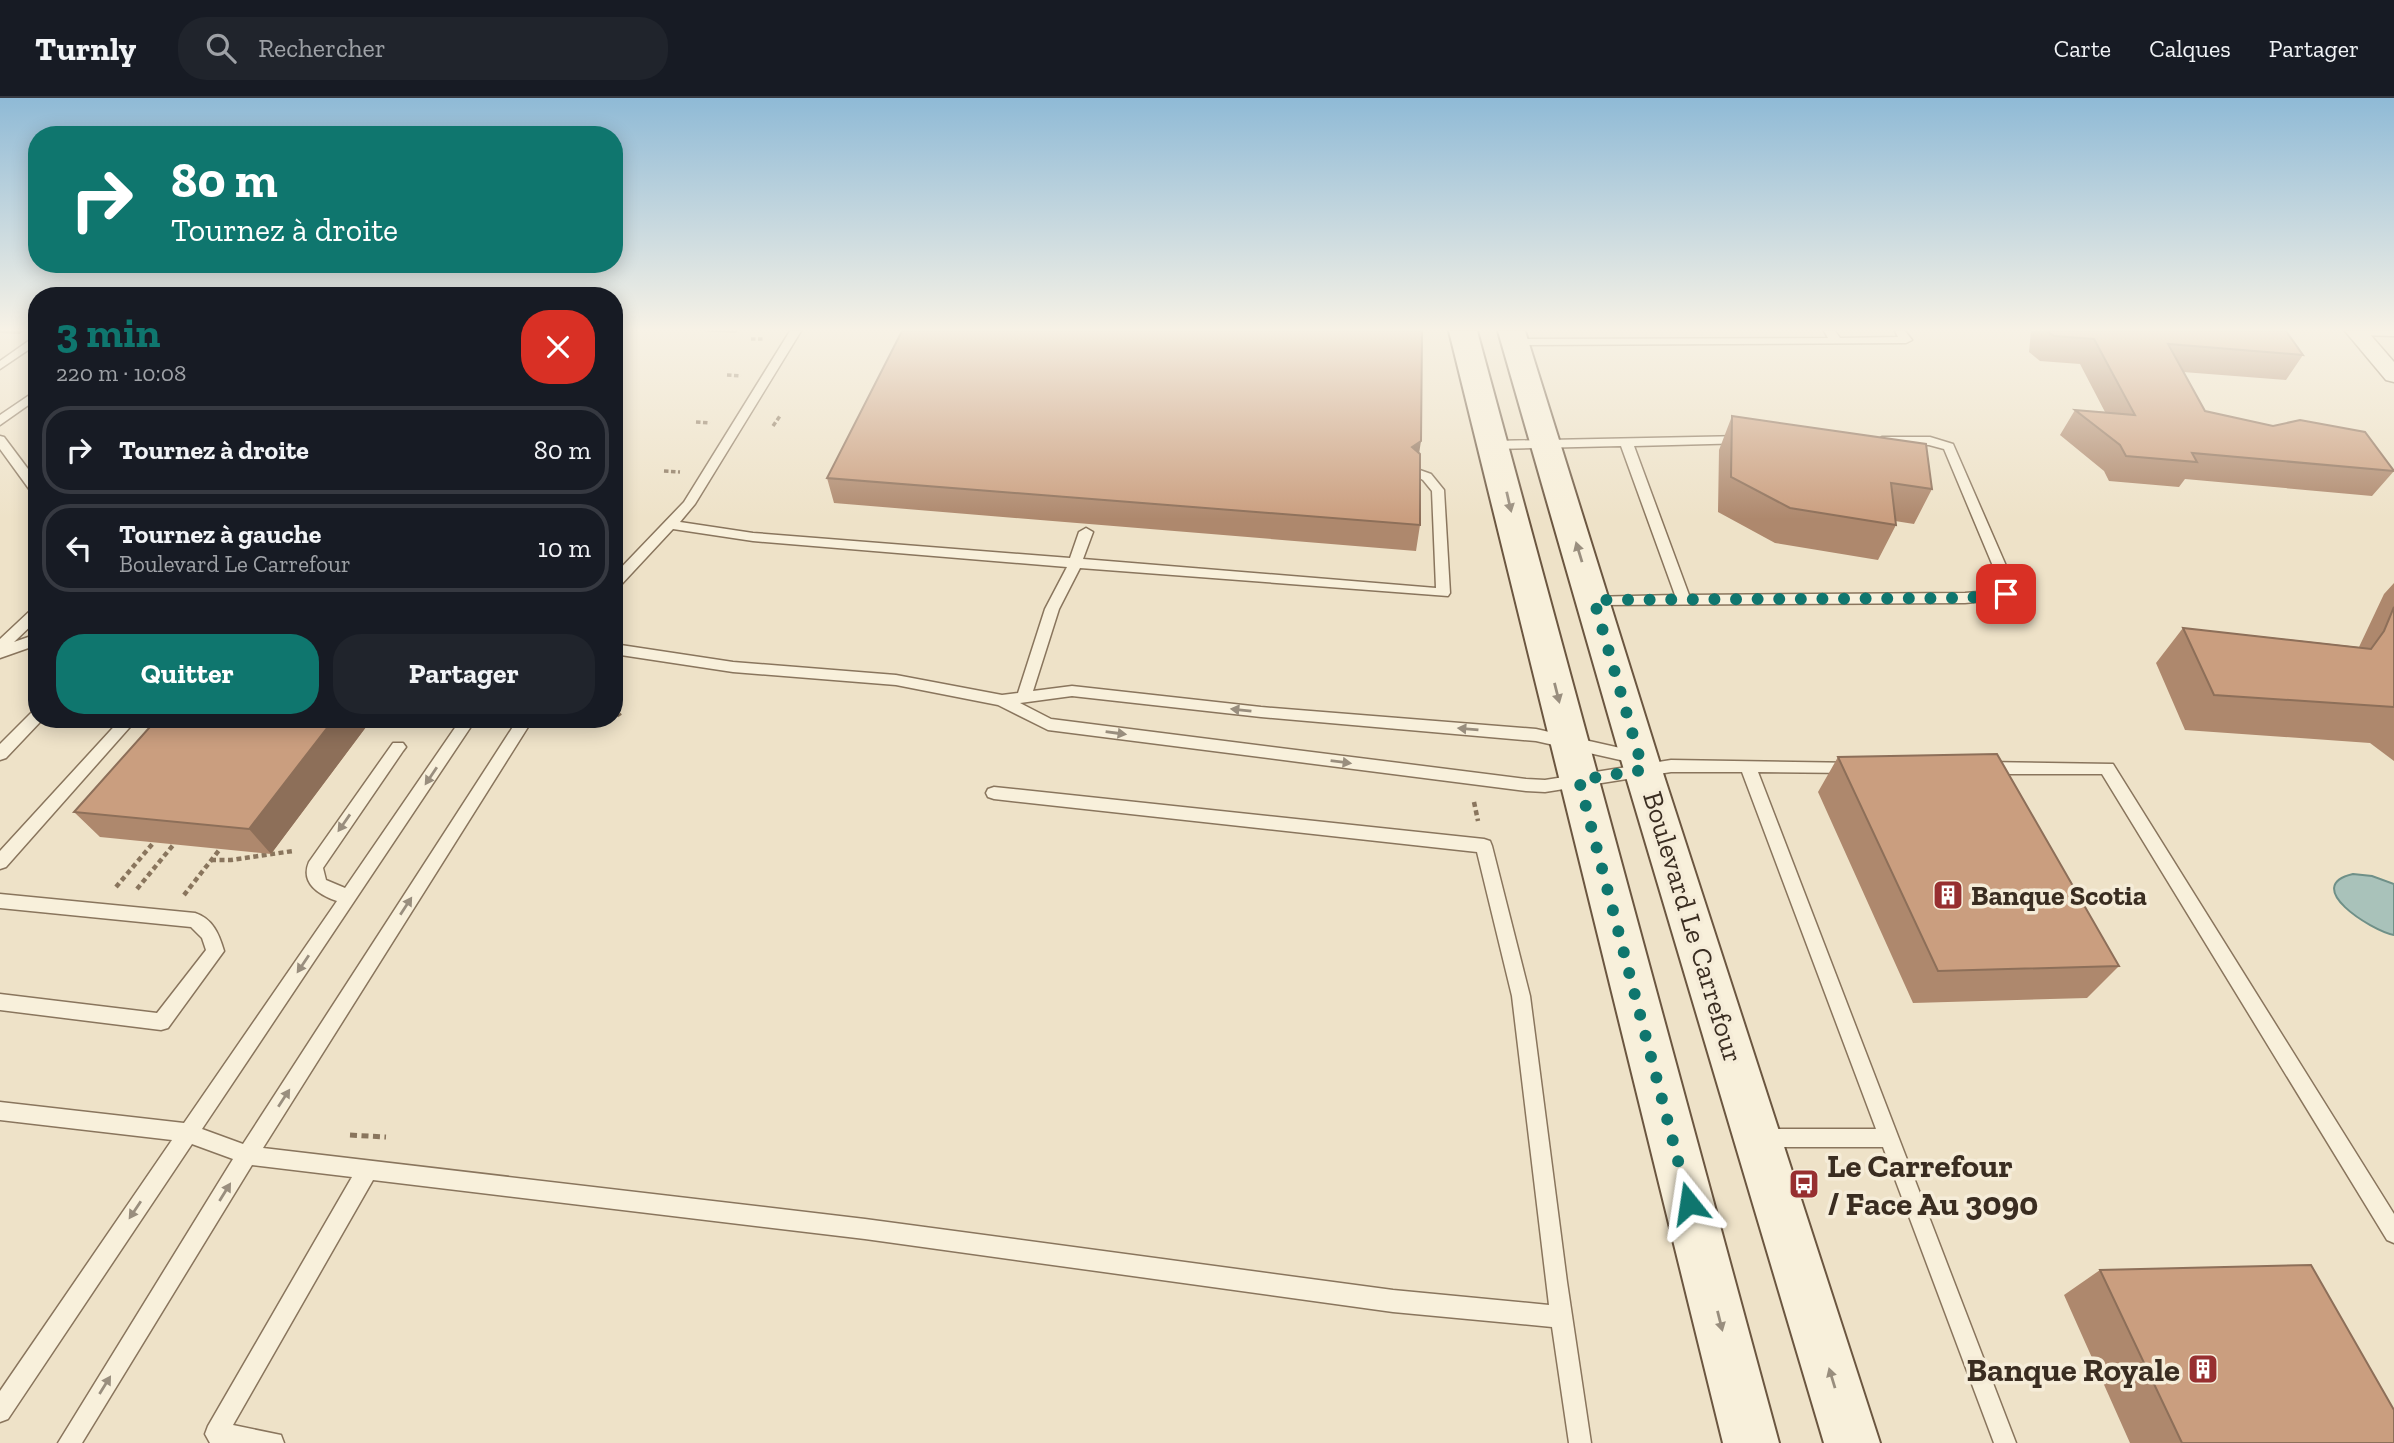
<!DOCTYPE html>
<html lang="fr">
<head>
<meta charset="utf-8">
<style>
	:root { --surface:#171b24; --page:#20242c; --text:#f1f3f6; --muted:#9ea1a6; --line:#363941; --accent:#0f766e }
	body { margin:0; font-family:"Zilla Slab",serif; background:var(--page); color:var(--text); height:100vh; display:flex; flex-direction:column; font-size:26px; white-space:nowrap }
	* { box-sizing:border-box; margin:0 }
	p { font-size:23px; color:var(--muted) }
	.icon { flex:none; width:38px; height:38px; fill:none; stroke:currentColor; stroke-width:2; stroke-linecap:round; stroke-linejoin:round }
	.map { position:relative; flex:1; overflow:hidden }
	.details { position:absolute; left:28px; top:189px; width:595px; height:441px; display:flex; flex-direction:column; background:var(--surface); border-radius:28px; box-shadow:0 4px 18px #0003 }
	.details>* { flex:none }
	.hud { position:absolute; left:28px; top:28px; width:595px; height:147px; border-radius:28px; box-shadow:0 4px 18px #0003; background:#0f766e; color:#fff; overflow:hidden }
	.pin { position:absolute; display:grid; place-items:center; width:60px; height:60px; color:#fff; margin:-30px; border-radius:14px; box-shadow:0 4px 10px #0006 }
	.me { position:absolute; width:77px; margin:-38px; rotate:345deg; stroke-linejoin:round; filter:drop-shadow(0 0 5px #0008) }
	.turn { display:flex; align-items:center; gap:24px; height:147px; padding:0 28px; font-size:32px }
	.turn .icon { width:91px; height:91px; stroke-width:2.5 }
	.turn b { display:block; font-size:49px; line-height:60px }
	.round { display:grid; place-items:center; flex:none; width:74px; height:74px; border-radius:28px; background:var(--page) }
	.summary { display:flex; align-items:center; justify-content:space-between; height:119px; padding:0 28px }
	h1 { font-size:42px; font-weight:700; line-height:52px; color:var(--accent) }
	.action { display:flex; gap:14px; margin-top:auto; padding:14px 28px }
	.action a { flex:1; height:80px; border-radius:28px; background:var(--accent); color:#fff; font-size:28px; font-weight:700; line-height:80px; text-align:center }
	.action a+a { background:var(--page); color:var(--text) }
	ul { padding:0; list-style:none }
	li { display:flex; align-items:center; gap:21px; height:88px; margin:0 14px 10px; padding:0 14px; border:4px solid var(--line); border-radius:28px }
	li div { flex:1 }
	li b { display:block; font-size:26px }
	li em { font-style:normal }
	header { display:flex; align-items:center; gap:42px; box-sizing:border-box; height:98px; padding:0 35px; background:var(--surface); border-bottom:2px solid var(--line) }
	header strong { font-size:33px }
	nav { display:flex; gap:38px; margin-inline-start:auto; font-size:24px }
	.search { width:490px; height:63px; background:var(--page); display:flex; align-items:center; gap:18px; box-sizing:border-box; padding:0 24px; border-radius:28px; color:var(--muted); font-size:26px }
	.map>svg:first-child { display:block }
</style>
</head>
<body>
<header>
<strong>Turnly</strong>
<div class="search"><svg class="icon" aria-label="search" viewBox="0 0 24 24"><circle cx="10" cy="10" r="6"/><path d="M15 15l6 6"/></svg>Rechercher</div>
<nav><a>Carte</a><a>Calques</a><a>Partager</a></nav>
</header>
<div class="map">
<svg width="2394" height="1345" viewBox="0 0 2394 1345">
	<rect width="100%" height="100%" fill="#eee2c8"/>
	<path fill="#a9c2ba" stroke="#6f9088" stroke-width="2" d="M2353 776 2372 778 2394 786V837C2370 832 2301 788 2353 776Z"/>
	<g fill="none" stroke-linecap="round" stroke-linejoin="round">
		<g stroke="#89755d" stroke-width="3">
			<path id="lane" d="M790 233H801L695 406 680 424 753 435 1070 460 1079 434 1086 430 1093 434 1083 461 1436 490 1432 393 1423 382 1411 375 1417 371 1431 376 1444 392 1450 495 1448 498 1080 470 1059 511 1033 593 1072 588 1261 609 1536 631 1638 654 1646 660 1638 666 1536 643 1261 619 1072 598 1020 605 1051 621 1526 681 1545 682 1671 662 1859 665 1861 669 1853 675 1758 674 2016 1345H1994L1883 1049H1760L1753 1047 1750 1040 1753 1033 1760 1031H1876L1742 674H1671L1545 694 1526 693 1048 632 998 607 896 587 733 574 614 556V546L733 564 896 577 1002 597 1018 595 1045 511 1067 469 753 443 673 431 619 489 614 490V477L684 404Z
				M1824 233H1835L1840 240 1898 239 1895 233H1905L1912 242 1906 245 1515 247 1509 244 1515 241 1828 240Z
				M2352 233H2394V238L2357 237 2353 236Z
				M37 237V246L0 271V263Z
				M37 292V301L0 327V317Z
				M0 338 4 339 37 383V396L32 395 0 351Z
				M1744 338 1748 339V345L1634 348 1689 497 1965 495 2003 492 1944 351 1929 347 1878 346 1876 343 1882 339H1930L1953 346 2017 493 2006 501 1965 505 1594 507 1589 505 1587 502 1589 499 1675 497 1621 348 1494 351 1488 347 1494 343Z
				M37 509V522L14 544 37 536V547L0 560V541L32 511Z
				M37 613V621L42 622 6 660 0 662V646L32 614Z
				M121 621H137L6 769 0 771V753Z
				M408 621H424C421 628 417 629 410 627Z
				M461 621H476L202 1031 243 1046 518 621H533L263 1050 865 1121 1393 1192 1549 1207 1512 898 1477 754 994 701 988 699 986 695 988 691 994 689 1484 741 1490 743 1492 748 1530 898 1567 1184 1591 1345H1569L1552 1229 1393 1214 865 1141 373 1082 233 1327 281 1337 284 1345H210L205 1336 208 1328 352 1079 252 1067 82 1345H58L233 1061 192 1046 8 1321 0 1324V1293L172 1042 0 1022V1004L184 1025 337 803C319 797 300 785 309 764L393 645H403L406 649 403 653 323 770 326 782 345 790Z
				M1984 664 2113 666 2394 1116V1145L2387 1142 2102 676H1984L1976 670Z
				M0 796 195 815C213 821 219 836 224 853L168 930 161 932 0 912V896L157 915 206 852 202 840 191 829 0 810Z"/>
		</g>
		<g stroke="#89755d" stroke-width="3">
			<path id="street" d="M2345 233H2367L2394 264V284L2386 282Z"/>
		</g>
		<g stroke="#6b5640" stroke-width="4">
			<path id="secondary" d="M1449 233H1477L1779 1345H1723Z
				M1498 233H1525L1662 672 1880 1345H1824L1624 672Z"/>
		</g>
		<path stroke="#89755d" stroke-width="3.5" stroke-dasharray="4.5 2.5" stroke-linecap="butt" d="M751 241H764
			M727 277 741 278
			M696 324 710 325
			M773 328 780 318
			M664 373 680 374"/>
		<path stroke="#89755d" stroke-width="4.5" stroke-dasharray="5 3.5" stroke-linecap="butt" d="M614 609 620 618
			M1474 704 1478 723
			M211 762H231L293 753
			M116 789 154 744
			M137 791 174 746
			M184 797 220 751"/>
		<path stroke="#89755d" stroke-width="5" stroke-dasharray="7 4.5" stroke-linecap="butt" d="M350 1037 386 1039"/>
		<use href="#lane" fill="#f8f0db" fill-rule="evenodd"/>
		<use href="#street" fill="#f8f0db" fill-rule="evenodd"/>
		<use href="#secondary" fill="#f8f0db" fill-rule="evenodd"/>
	</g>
	<path fill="#ae886d" d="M0 233H24L19 236 0 235Z
		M701 233H737L736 235Z
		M2031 233H2286L2303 257 2286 282 2183 274 2205 313 2394 373 2372 398 2185 381 2179 389 2109 383 2104 373 2060 337 2075 312 2105 314 2080 266 2040 263 2029 254Z
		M1732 318 1932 391 1914 426 1895 423 1896 427 1878 462 1775 445 1718 414 1719 352Z
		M1419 354 1420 427 1416 453 834 405 827 380Z
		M2394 485V663L2370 645 2185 632 2156 565 2183 530 2359 549 2384 496Z
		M157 621H372L271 756 100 739 74 714Z
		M1838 659 2119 868 2087 900 1913 905 1818 694Z
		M2100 1172 2394 1345H2130L2064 1197Z"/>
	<path fill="#8d6f59" d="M16 233H24L19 236Z
		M1421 343 1417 369 1412 349Z
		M334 621H372L271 756 249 731Z"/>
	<path fill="#ca9e7f" stroke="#8d6f59" stroke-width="2" d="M902 233H1422L1421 343 1412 349 1420 356V427L827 380Z
		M2047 233H2286L2303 257 2168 246 2205 313 2273 328 2300 322 2365 334 2394 373 2192 355 2197 364 2126 358 2120 347 2075 312 2135 317 2094 241 2054 238Z
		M1732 318 1926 346 1932 391 1891 385 1896 427 1790 410 1731 379Z
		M2394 509V609L2214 597 2183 530 2371 551 2384 533Z
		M157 621H334L249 731 74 714Z
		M1997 656 2119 868 1938 873 1838 659Z
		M2311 1167 2394 1312V1345H2182L2100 1172Z"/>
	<defs><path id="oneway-solid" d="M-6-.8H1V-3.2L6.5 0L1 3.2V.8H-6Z" transform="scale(1.75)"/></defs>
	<g fill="#998e7e">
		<use href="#oneway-solid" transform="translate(1509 404) rotate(77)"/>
		<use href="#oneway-solid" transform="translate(1579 454) rotate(-107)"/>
		<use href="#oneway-solid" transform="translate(1557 595) rotate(76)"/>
		<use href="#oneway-solid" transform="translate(1241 612) rotate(-174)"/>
		<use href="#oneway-solid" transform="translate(1468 631) rotate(-175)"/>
		<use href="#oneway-solid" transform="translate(1116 635) rotate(8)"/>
		<use href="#oneway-solid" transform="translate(1341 664) rotate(7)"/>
		<use href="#oneway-solid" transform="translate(431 678) rotate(124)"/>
		<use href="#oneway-solid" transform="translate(344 725) rotate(125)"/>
		<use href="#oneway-solid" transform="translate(406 808) rotate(-57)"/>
		<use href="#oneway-solid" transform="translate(303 866) rotate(124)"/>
		<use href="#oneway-solid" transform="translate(284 1000) rotate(-57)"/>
		<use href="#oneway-solid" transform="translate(225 1094) rotate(-58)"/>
		<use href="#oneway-solid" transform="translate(135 1112) rotate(124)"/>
		<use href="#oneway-solid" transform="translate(1720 1223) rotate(76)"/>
		<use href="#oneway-solid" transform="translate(1832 1280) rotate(-107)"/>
		<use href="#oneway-solid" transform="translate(105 1287) rotate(-58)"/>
	</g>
	<linearGradient id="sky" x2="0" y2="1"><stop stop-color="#8fbad6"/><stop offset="0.55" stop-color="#f7f2e6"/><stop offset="1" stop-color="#f7f2e6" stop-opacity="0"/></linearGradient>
	<rect width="2394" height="421" fill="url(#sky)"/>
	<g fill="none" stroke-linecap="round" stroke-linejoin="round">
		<path stroke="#0f766e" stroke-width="12" stroke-dasharray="0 21.6" d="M1689 1105 1579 682 1643 672 1594 502 1965 500 2006 496"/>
	</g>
	<defs>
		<g id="building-square" transform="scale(1.575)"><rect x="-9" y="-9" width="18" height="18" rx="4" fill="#972f30" stroke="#f5ecd8"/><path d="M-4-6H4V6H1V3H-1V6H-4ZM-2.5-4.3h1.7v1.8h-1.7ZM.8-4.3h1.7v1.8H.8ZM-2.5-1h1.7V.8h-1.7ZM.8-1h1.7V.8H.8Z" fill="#fff"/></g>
		<g id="bus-square" transform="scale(1.575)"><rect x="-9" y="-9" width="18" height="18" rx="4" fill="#972f30" stroke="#f5ecd8"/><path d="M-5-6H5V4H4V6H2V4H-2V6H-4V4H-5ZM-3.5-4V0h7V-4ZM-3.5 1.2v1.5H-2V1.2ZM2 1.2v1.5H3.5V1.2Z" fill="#fff"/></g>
	</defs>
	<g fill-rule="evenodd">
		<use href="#building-square" x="1948" y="797"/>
		<use href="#bus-square" x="1804" y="1086"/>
		<use href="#building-square" x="2203" y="1271"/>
	</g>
	<g text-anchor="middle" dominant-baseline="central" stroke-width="7" stroke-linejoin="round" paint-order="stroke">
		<g font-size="28" font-weight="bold" fill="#3a2d21" stroke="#f5ecd8" text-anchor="start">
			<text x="1971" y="797">Banque Scotia</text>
		</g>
		<g font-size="28" fill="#3a2d21" stroke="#f5ecd8">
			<text transform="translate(1693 829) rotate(73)">Boulevard Le Carrefour</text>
		</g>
		<g font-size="33" font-weight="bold" fill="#3a2d21" stroke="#f5ecd8" text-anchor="start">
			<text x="1827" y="1067">Le Carrefour<tspan x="1827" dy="38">/ Face Au 3090</tspan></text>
			<text x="2180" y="1271" text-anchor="end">Banque Royale</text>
		</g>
	</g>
</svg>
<div class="pin" style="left:2006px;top:496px;background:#d93025"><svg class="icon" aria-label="arrive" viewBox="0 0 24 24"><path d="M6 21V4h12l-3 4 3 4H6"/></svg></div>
<svg class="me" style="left:1689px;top:1105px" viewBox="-20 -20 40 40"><path d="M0-17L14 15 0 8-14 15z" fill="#0f766e" stroke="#fff" stroke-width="4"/></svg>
<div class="hud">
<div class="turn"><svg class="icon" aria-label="right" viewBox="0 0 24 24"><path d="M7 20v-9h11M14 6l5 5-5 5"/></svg><div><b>80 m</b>Tournez à droite</div></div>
</div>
<section class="details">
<div class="summary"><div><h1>3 min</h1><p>220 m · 10:08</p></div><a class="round" style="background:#d93025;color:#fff"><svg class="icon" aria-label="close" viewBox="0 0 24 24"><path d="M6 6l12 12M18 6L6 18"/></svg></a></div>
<ul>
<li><svg class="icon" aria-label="right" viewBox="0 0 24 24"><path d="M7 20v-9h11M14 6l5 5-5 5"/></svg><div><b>Tournez à droite</b></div><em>80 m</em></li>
<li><svg class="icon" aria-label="left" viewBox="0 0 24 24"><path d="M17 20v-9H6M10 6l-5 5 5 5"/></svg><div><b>Tournez à gauche</b><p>Boulevard Le Carrefour</p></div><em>10 m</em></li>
</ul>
<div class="action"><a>Quitter</a><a>Partager</a></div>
</section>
</div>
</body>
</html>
